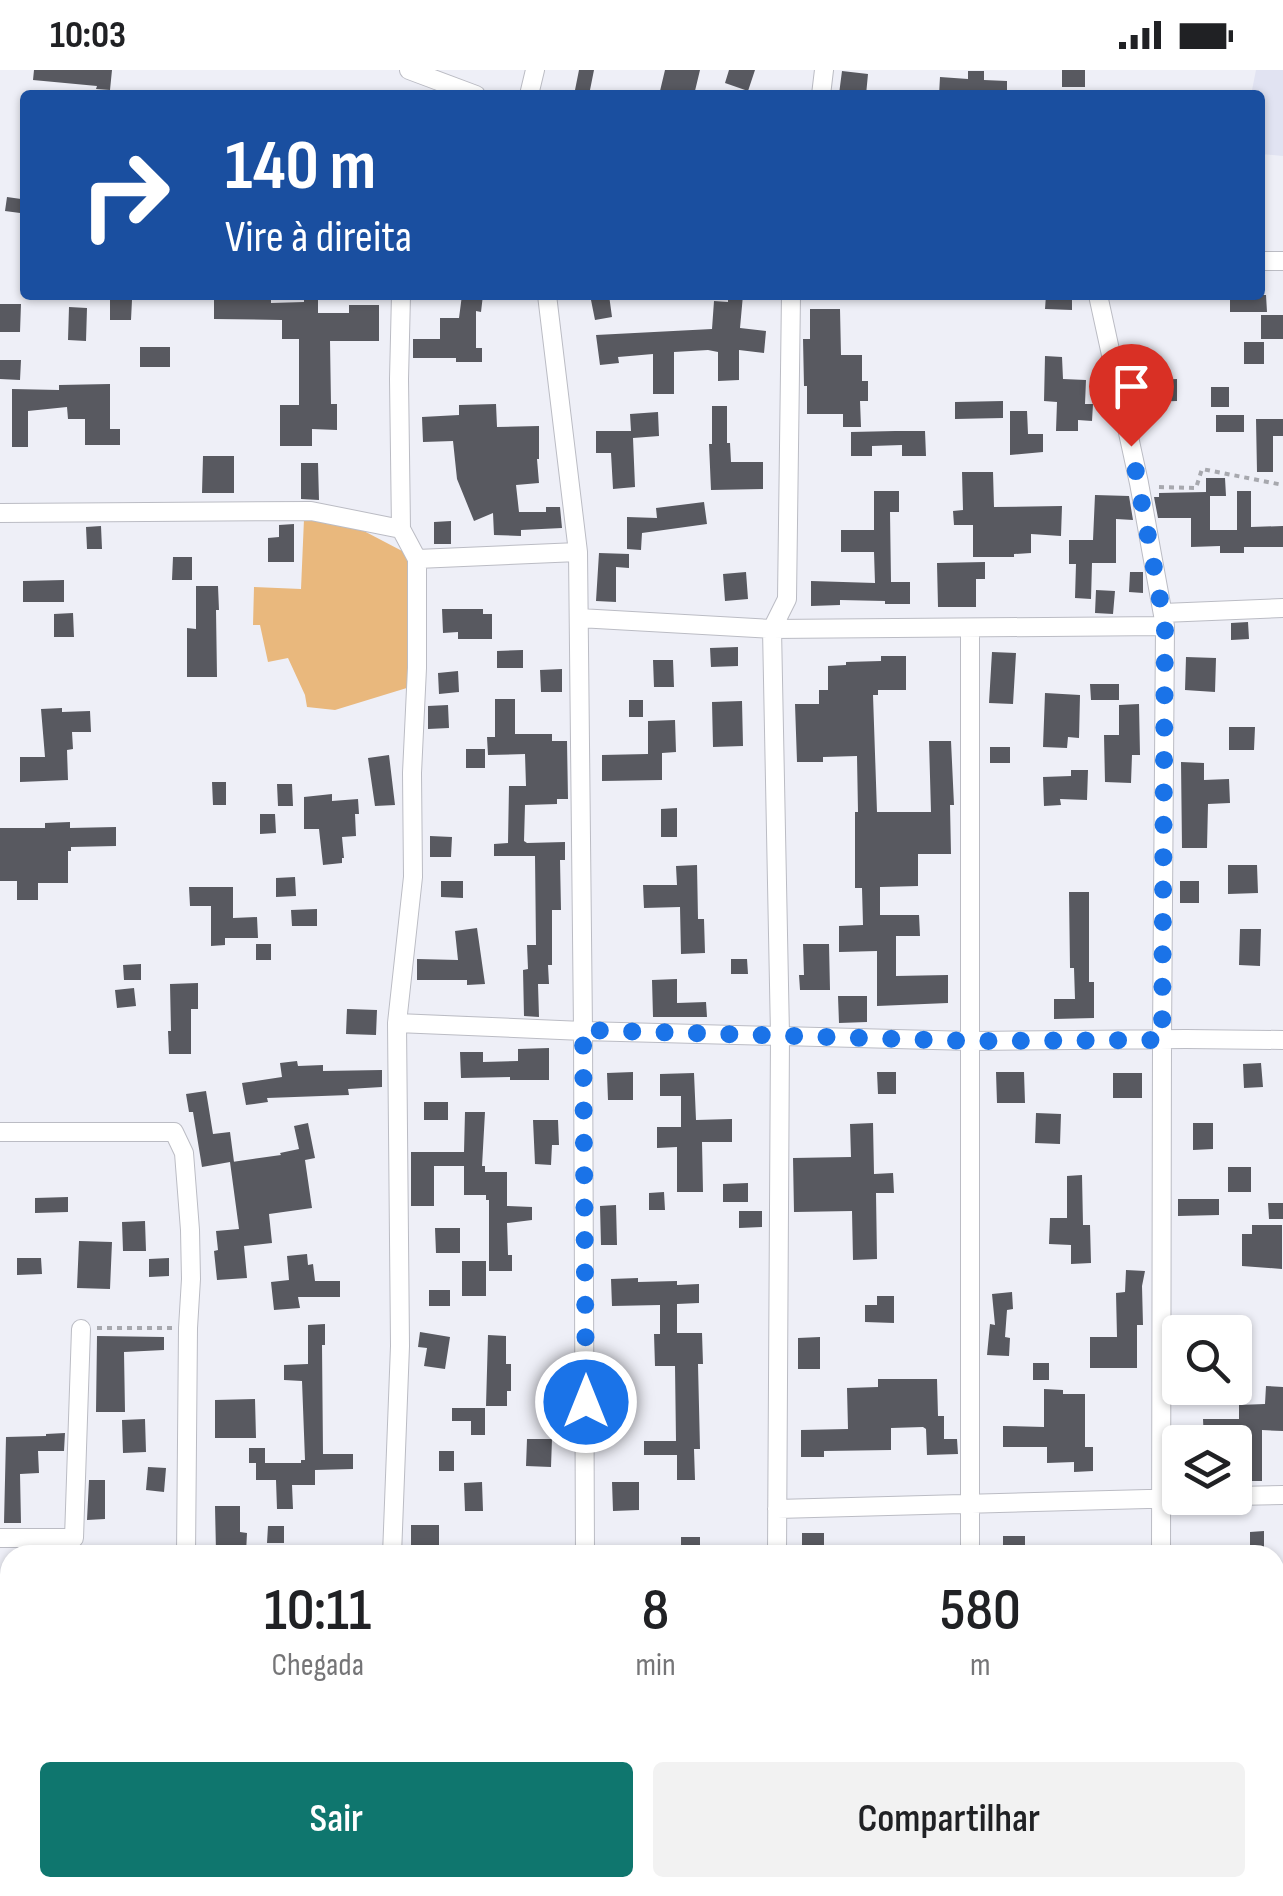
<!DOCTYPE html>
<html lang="pt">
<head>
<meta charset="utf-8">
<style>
	:root { --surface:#fff; --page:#f2f2f2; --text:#202124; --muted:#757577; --accent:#0f766e }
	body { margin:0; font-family:"Sofia Sans Condensed",sans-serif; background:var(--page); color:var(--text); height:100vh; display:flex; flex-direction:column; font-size:38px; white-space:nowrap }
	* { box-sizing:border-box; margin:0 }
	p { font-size:32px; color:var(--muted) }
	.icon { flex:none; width:55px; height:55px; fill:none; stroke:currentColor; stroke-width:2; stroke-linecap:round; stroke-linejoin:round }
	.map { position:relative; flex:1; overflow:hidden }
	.drawer { position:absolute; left:0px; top:1475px; width:1285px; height:352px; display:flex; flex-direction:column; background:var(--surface); border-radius:30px 30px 0 0; box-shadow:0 2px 8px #0004 }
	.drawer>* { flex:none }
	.top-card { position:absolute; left:20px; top:20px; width:1245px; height:210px; border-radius:10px; box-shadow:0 2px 8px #0004; background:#1a4fa0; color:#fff; overflow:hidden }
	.controls { position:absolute; left:1162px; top:1245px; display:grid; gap:20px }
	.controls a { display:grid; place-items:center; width:90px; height:90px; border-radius:10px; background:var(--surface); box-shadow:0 2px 8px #0004; font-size:50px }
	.pin { position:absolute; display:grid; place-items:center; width:85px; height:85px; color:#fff; margin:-102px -42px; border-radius:50% 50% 50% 0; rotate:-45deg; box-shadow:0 0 10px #0007 }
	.pin .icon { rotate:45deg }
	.me { position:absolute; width:110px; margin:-55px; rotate:0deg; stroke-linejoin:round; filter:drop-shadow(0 0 8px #0008) }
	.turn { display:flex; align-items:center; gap:35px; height:210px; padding:0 40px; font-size:45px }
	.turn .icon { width:130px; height:130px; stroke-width:2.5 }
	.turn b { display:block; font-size:70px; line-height:85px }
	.eta { display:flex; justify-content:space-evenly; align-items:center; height:170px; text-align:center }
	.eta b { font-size:60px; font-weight:600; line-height:70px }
	.cta { display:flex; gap:20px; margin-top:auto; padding:20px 40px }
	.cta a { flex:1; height:115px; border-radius:10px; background:var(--accent); color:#fff; font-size:40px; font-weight:600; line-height:115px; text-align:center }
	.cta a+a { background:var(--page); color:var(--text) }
	.status { display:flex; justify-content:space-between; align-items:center; height:70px; padding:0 50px; background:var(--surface); direction:ltr }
	.status svg { height:28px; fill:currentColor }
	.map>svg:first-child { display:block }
</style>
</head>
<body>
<div class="status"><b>10:03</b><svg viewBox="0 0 49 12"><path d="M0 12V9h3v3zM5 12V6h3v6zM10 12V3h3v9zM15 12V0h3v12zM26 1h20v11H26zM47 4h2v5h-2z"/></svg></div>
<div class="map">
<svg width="1283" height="1826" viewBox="0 0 1283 1826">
	<rect width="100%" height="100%" fill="#eeeff7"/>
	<path fill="#e1e3f2" d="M1256 0H1283V86L1260 84V25H1251Z"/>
	<path fill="#e9b87d" d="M304 449 330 451 362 460 404 482 411 497 410 617 335 640 307 637 305 625 288 588 268 592 260 555H253L254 517 301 519Z"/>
	<path fill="#585960" d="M34 0H112L110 20 96 19 97 16 33 10Z
		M579 0H594L589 25H574Z
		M665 0H700L694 25H677L660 21Z
		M729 0H755L748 21 725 13Z
		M1062 0H1085V17H1062Z
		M842 1 868 4 866 25 839 24Z
		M968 1H984V10L1007 11V22H960V25H939L940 7 968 9Z
		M7 127 21 129 20 143 5 141Z
		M214 225H271V233L304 232V226L318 225V243H349V235H379V271H330L331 334H337V360L312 359V376H280V335H299V269H282V250L214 249Z
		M462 225H483L481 242 476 241V278H482V292H456V288H413V269H440V248H459Z
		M590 225H609L612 247 595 250Z
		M728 225H743L740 258 766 261 764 283 739 280V310L718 311V282L708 280 674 282V324H653V284L618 287 619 293 600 295 596 265 712 259 714 231 728 232Z
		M1046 225H1072V240L1045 239Z
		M1230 225H1266L1267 242H1230Z
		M110 229 132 230 131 250H110Z
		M0 234H21L20 262H0Z
		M69 237 87 238 86 271 68 270Z
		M810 239H840L841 285H862V311H868V331H860L861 357H843V344H807V316H804L803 269H810Z
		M1261 245H1283V269H1261Z
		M1244 272H1264V294H1244Z
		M140 277H170V297H140Z
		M1045 286 1062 287 1063 309 1086 310 1085 334H1093L1092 351 1078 350V361H1056L1057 332 1044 331Z
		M0 290H21L20 310 0 309Z
		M1177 309V331L1149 332V310Z
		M110 314V359H120V375H85V349H68L67 337 28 341V377H12V319L59 320V315Z
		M1211 317H1229V337H1211Z
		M1003 331V348L955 349V332Z
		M496 334 497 357 539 356V389H537L539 413 516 415 519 442H546V437H560L562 458 521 460V466L494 465 493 443 474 451 457 409 453 371 423 372 422 347 459 345V335Z
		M712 336H727V373H730L731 392H763V419L711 420 709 374H712Z
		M1010 341H1027L1028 364H1043V382L1010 385Z
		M658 342 659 366 633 368 635 417 613 419 611 383H596V361H631L630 344Z
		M1216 345H1244V362H1216Z
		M1256 349H1283V366H1273V402H1257Z
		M895 361H925L926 386H902V375L872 376V386H851V362Z
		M203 386H234V423H202Z
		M301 393H318L319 430 301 429Z
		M962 402H993L994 437 1062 436 1061 466 1031 464V483L1014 484V487H973V455H954L953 441 963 440Z
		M1206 408H1225L1226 426H1210V460H1237V421H1251V457L1283 456V477H1244V483H1220V476L1191 477V448H1158L1154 427H1159V423L1206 422Z
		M874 421H899V442H890L891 512H910V534H885V531L840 530V535L811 536V511L875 513 874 482H841V460H874Z
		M1095 425 1129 426 1133 450 1116 449V493H1092L1091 529 1075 528 1076 494H1069V470H1093Z
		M704 432 707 454 642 463 641 480 627 479V447L657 448 656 438Z
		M451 451V474H434V452Z
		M294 454V492H268V468L279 467V455Z
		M101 456 102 479H87L86 457Z
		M599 483 629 484V498L616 497V532L596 531Z
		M173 487H192V510H172Z
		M985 492V509H976V537H938L937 493Z
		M746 502 748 529 725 531 723 504Z
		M1130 502H1143V523L1129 522Z
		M64 510V532H23V511Z
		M196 516H218L219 540H216L217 607H187V558L196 559Z
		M1096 520 1115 521 1113 544 1095 543Z
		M442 539H483V544H492V569H458V562L443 563Z
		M73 543 74 567H54V544Z
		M1248 552 1249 569 1231 570V553Z
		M738 577V596L711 597 710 578Z
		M523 580V598H497V581Z
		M992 582 1016 583 1013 634 989 633Z
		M881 586H906V620H878V625H873L877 742H931L929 671H951L954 735H950L951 784H918V816L880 817V845H919L920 866H896V906L948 905V933L877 936V881L839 882V856L863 855 862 818H855V742H858L857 686 823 687V692H797L795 634H819V620H828V596L846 595V592L881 591Z
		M1186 587 1216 588 1215 622 1185 620Z
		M653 590H673L674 617H654Z
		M562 599V622H541L540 600Z
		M458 601 459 622 439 624 438 603Z
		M1090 614H1119V630H1091Z
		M1045 623 1080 625 1079 668 1068 667 1067 678 1043 677Z
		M495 629H515V664H552V671H567L568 729H557V734L525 735 524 771 527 773 565 772V790H560L561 840H552V895H548L549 914H538L539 947 524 946 523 900 528 899 527 875H536L535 786H494V774L508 773 509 716H526L525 684 488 685 487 667H495Z
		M629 630H643V647H629Z
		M742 631 743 676 713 677 712 632Z
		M1139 634 1140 685H1132L1131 713 1105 712 1104 665H1119V635Z
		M448 635 449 658 428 659V636Z
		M62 638V642L90 641 91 662H72L73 679 67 680 68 710 20 712V687H45L41 639Z
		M675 650 676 682 662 683V710L602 711V685L648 684V651Z
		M1229 657H1255L1254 680H1229Z
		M990 677H1010V693H990Z
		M466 679H485V698H466Z
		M389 685 395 735 375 736 368 688Z
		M1181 692 1204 693V710L1229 709 1230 733 1208 734 1207 778H1182Z
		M1071 700H1088L1087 730 1060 729 1061 735 1044 736 1043 707 1071 706Z
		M212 712H226V735H213Z
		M277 714H292L293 736H278Z
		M332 724V731L358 729 359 744H355L356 766 342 767 344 788H342V793L323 795 319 759H304V727Z
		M677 738V767H661V739Z
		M260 744H275L276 763 260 764Z
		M70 752V758L116 757V776L71 777V781H68V813H38V830H17V811H0V758H45V753Z
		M430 766 452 767 451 787H430Z
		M697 795 698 849H704L705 883 681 884 680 837 644 838 643 815H677L676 796Z
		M1228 795H1257L1258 823 1228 824Z
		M295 807 296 826 276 827V808Z
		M441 811H463V828L441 827Z
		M1180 811H1199V833H1180Z
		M189 817H233V848L257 847 258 868H225V875L211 876V836H190Z
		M1069 822H1089V912H1094V948L1054 949V929H1075L1074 898H1070Z
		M317 839V856H292L291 840Z
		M477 858 485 914 467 915V910H417V889L458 890 455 861Z
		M1240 859H1261L1260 896 1239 895Z
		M256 874H271V890H256Z
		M803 874H829L830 920H800L799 905H804Z
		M731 889H747L748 904H731Z
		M141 894V910H124L123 895Z
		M677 909V933L706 932 707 947H653L652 910Z
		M198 913V939H191V984H169L168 961H171L170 914Z
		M134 918 136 936 117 938 115 920Z
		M838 926H867V952L839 953Z
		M347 939 377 940 376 965 346 964Z
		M549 978V1010H510V1007L461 1008 460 982H483V992L518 991V979Z
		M297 991 298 996 323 995V1001L382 1000V1017L348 1019 349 1025 267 1028 268 1032 246 1035 242 1013 282 1007 280 993Z
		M1261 993 1263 1017 1244 1018 1243 994Z
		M633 1002V1030H608L607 1003Z
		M877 1002H896V1024H878Z
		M996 1002H1024L1025 1033H997Z
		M694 1003 696 1050 732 1049V1072H702L703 1122H677V1077L657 1078V1057H681V1026H660V1004Z
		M1113 1003H1142V1028H1113Z
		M206 1021 213 1064 230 1062 234 1092H232L281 1085 280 1083 299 1079 294 1056 308 1053 315 1088 305 1090 312 1138 269 1144 272 1173 244 1176 247 1208 217 1210 214 1181 218 1180 216 1161 239 1159 230 1092 202 1097 193 1042H189L186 1024Z
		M424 1032H448V1050H424Z
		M465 1042H485L482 1096H485V1102H507V1136L532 1137V1150L507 1153 508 1185H512V1201H489V1130H486V1125H464V1096H434V1136H411V1082H464Z
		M1036 1043 1061 1044 1060 1074 1035 1073Z
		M533 1050H558L559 1075H552L551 1095 535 1094Z
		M873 1053 874 1104 893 1103 894 1123H876L877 1189 853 1190 852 1141 794 1142 793 1088 851 1087 850 1054Z
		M1193 1053H1213V1079L1193 1080Z
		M1228 1097H1251V1122H1228Z
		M1082 1105 1083 1155H1090L1091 1193 1071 1194V1175L1049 1174 1050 1148H1067V1106Z
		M748 1113V1132H723V1114Z
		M664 1122 665 1140H649V1123Z
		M68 1127V1142L35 1143V1128Z
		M1178 1129H1219V1145L1178 1146Z
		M1268 1133H1283V1149H1269Z
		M616 1135 617 1175H601L600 1136Z
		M739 1141H762V1157L739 1158Z
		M145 1151 146 1181H123L122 1152Z
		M1252 1155H1282V1199L1242 1196V1164H1252Z
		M435 1158H460V1183H436Z
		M79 1171 112 1172 110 1219 77 1218Z
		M307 1184 308 1195 313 1194 315 1211H340V1227H298L300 1238 274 1240 271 1212 289 1210 287 1186Z
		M17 1188H41L42 1204 17 1205Z
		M169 1188V1206L149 1207V1189Z
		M462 1191H486V1226H462Z
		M1126 1200 1145 1201 1142 1216 1143 1255H1137V1298H1090V1267H1117L1116 1223 1125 1222Z
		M638 1208V1212L677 1211V1215L699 1214V1233L677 1234V1263H702L703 1294H698L700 1379H694L695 1410H677V1385H644V1371H676L675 1296H655L654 1264H660V1235L612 1236 611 1209Z
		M429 1220H450V1236H429Z
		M1012 1222 1013 1239 1007 1240 1005 1267 1010 1268 1009 1286 987 1285 990 1254 995 1255 992 1224Z
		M877 1226H894V1253L865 1252V1235H877Z
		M325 1254V1275H322L323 1384H353V1399L315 1400V1415H292L293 1439H277L276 1410H256V1393H249V1378H265V1393H301V1390H305L302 1311 284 1310V1295L308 1294V1255Z
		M420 1262 450 1267 445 1299 424 1296 427 1278 418 1277Z
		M488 1265 506 1266V1294H511V1321H507V1336H486Z
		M97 1266 164 1267V1280L124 1282 125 1342H96Z
		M820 1267V1299H798V1268Z
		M1033 1293H1049V1310H1033Z
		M878 1309H937L938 1346H944V1369H957L958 1384 927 1385 926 1359 923 1357 891 1358V1380L824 1381V1387H801V1360L848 1359 847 1318 878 1317Z
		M1266 1316 1283 1317V1361L1262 1360V1411H1236L1235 1372H1204L1203 1349H1239V1335L1265 1334Z
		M1044 1319 1063 1320V1324H1085V1377H1093V1401L1074 1402V1392L1047 1393V1377H1003V1356L1044 1357Z
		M255 1329 256 1368H215V1330Z
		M452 1338H485V1365H471V1351H452Z
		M145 1349 146 1382 123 1383 122 1350Z
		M65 1363 64 1381H38L39 1403 20 1404 21 1453H4L6 1367 46 1366V1364Z
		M527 1369H552L551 1397 526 1396Z
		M439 1381H454V1401H439Z
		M148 1397 166 1398 164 1422 146 1420Z
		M89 1410H105V1449L87 1450Z
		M482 1412 483 1441H465L464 1413Z
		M612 1412H639V1440L613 1441Z
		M215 1436H240V1462L247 1463 246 1483 216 1482Z
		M411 1455H439V1482H411Z
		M268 1456H284V1473H267Z
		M1264 1461V1485H1250V1462Z
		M802 1463H824V1483L802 1484Z
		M1003 1466H1025V1485H1003Z
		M681 1467H700V1485H681Z"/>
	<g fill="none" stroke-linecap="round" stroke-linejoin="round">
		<g stroke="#bbbcc4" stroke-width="20">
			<path id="minor" d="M409 0 476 25
				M529 25 535 0
				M821 25 824 0
				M1260 191H1283
				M547 225 578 482 583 961 585 1485
				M1098 225 1139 413 1165 556 1162 970 1161 1485
				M0 443 311 441 401 459 417 489 578 482
				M401 459 399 309 401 225
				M1163 543 1283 538
				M579 548 772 559 1165 556
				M970 558V1485
				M397 953 583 961 971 971 1186 969 1283 970
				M0 1062H174L184 1083 190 1160 191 1209 188 1258 186 1485
				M1235 1426 1283 1425
				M777 1439 1185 1428
				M0 1468H74L81 1259
				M392 1485 400 1276 397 953 413 807 412 703 417 598V489
				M777 1485 780 965 772 559 787 529 791 225
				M0 1711H10
				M1275 1723H1283
				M188 1818V1826
				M385 1818V1826
				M780 1818V1826
				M1164 1818V1826
				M576 1826 577 1818
				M974 1826V1818"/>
		</g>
		<path stroke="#a7a8ae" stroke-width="4" stroke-dasharray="5 5" stroke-linecap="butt" d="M1159 417 1196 418 1202 399 1283 415
			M97 1258H173"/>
		<use href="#minor" stroke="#fff" stroke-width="18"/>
	</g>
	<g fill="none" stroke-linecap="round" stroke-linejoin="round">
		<path stroke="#1a73e8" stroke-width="18" stroke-dasharray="0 32.4" d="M586 1332 583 960 971 971 1162 970 1165 556 1131 376"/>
	</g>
</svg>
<div class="controls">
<a><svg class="icon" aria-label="search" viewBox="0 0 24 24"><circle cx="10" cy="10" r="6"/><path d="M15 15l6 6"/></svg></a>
<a><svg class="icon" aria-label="layers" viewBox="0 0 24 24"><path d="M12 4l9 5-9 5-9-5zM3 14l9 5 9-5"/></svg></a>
</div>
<div class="pin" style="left:1131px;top:376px;background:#d93025"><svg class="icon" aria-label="arrive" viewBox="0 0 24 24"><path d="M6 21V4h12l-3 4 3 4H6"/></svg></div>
<svg class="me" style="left:586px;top:1332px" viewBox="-20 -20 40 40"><circle r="17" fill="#1a73e8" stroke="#fff" stroke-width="3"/><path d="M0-11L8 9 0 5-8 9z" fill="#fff"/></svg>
<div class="top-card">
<div class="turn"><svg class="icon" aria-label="right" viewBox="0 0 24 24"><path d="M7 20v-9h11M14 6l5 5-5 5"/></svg><div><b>140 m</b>Vire à direita</div></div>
</div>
<section class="drawer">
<div class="eta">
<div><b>10:11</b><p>Chegada</p></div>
<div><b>8</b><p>min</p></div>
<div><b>580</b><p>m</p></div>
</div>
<div class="cta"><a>Sair</a><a>Compartilhar</a></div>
</section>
</div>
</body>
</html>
